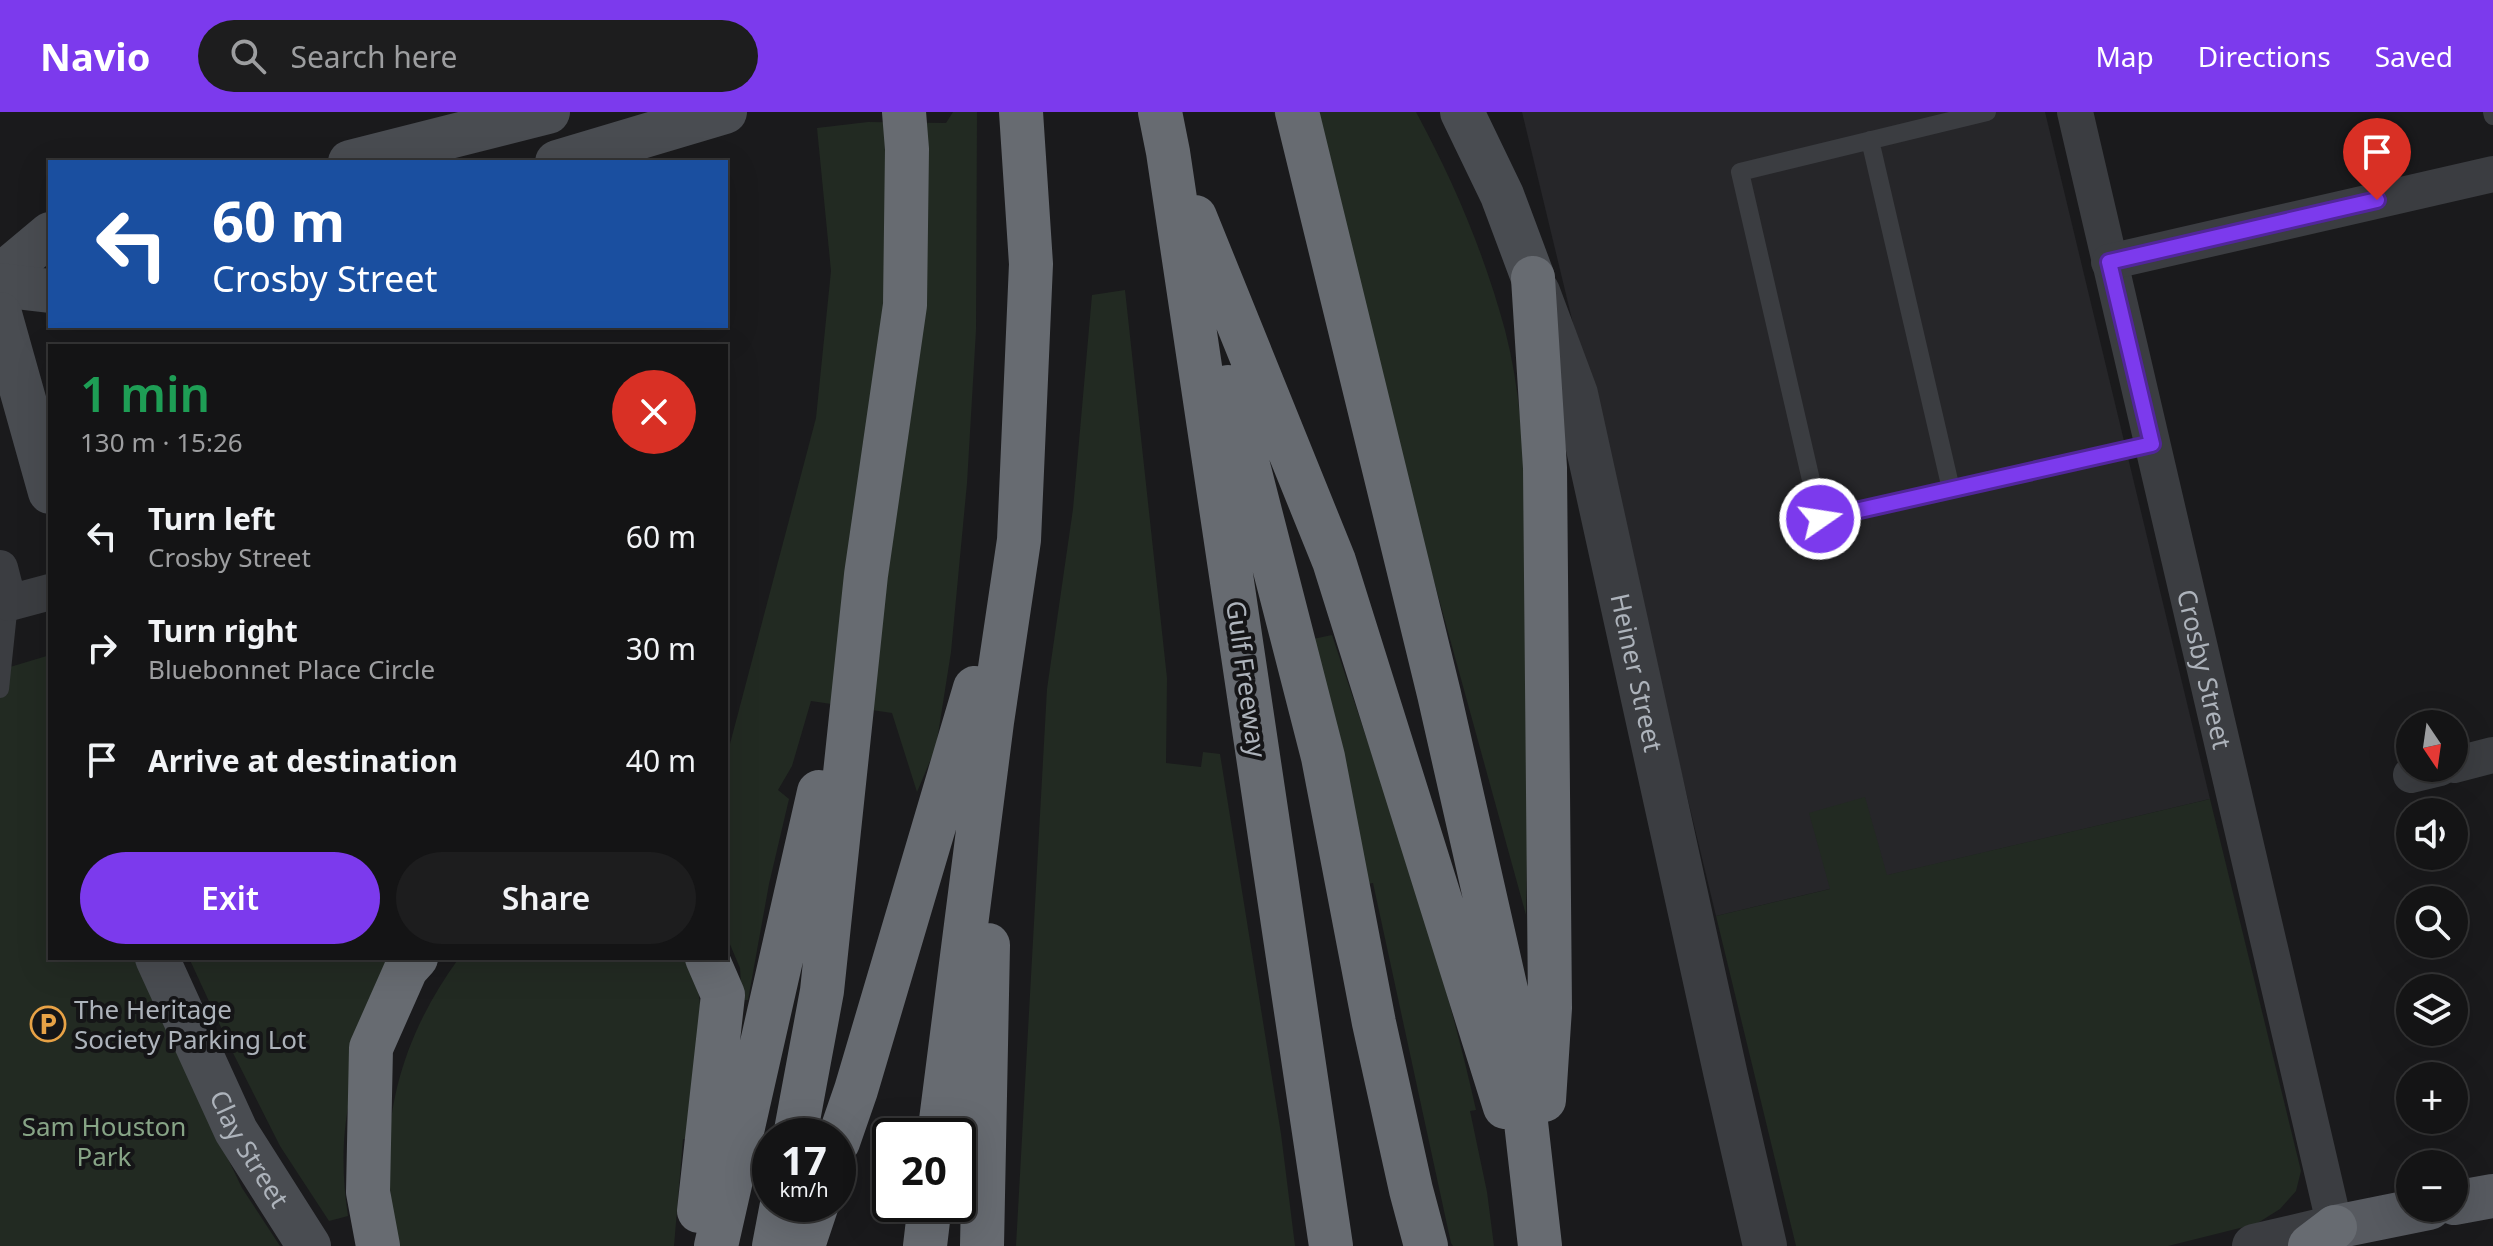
<!DOCTYPE html>
<html lang="en">
<head>
<meta charset="utf-8">
<style>
	:root { --surface:#141415; --page:#1d1d1e; --text:#f1f3f6; --muted:#9d9ea0; --line:#333334; --accent:#7c3aed }
	body { margin:0; font-family:"Noto Sans",sans-serif; background:var(--page); color:var(--text); height:100vh; display:flex; flex-direction:column; font-size:30px; white-space:nowrap }
	* { box-sizing:border-box; margin:0 }
	p { font-size:26px; color:var(--muted) }
	.icon { flex:none; width:44px; height:44px; fill:none; stroke:currentColor; stroke-width:2; stroke-linecap:round; stroke-linejoin:round }
	.map { position:relative; flex:1; overflow:hidden }
	.details { position:absolute; left:48px; top:232px; width:680px; height:616px; display:flex; flex-direction:column; background:var(--surface); border-radius:0px; box-shadow:0 8px 32px #0002,0 0 0 2px var(--line) }
	.details>* { flex:none }
	.top-card { position:absolute; left:48px; top:48px; width:680px; height:168px; border-radius:0px; box-shadow:0 8px 32px #0002,0 0 0 2px var(--line); background:#1a4fa0; color:#fff; overflow:hidden }
	.needle { width:52px; rotate:167deg }
	.tools { position:absolute; left:2396px; top:598px; display:grid; gap:16px }
	.tools a { display:grid; place-items:center; width:72px; height:72px; border-radius:50%; background:var(--surface); box-shadow:0 8px 32px #0002,0 0 0 2px var(--line); font-size:40px }
	.speed { position:absolute; left:752px; top:1006px; display:flex; gap:16px; font-size:40px; font-weight:700; text-align:center }
	.speed>* { display:grid; place-content:center; width:104px; height:104px; border-radius:50%; background:var(--surface); box-shadow:0 8px 32px #0002,0 0 0 2px var(--line); line-height:1 }
	.speed small { font-size:20px; font-weight:400 }
	.speed .limit { border:4px solid #111; border-radius:12px; background:#fff; color:#111 }
	.pin { position:absolute; display:grid; place-items:center; width:68px; height:68px; color:#fff; margin:-82px -34px; border-radius:50% 50% 50% 0; rotate:-45deg; box-shadow:0 0 8px #0007 }
	.pin .icon { rotate:45deg }
	.me { position:absolute; width:88px; margin:-44px; rotate:77deg; stroke-linejoin:round; filter:drop-shadow(0 0 6px #0008) }
	.turn { display:flex; align-items:center; gap:28px; height:168px; padding:0 32px; font-size:36px }
	.turn .icon { width:104px; height:104px; stroke-width:2.5 }
	.turn b { display:block; font-size:56px; line-height:68px }
	.round { display:grid; place-items:center; flex:none; width:84px; height:84px; border-radius:42px; background:var(--page) }
	.summary { display:flex; align-items:center; justify-content:space-between; height:136px; padding:0 32px }
	h1 { font-size:48px; font-weight:600; line-height:60px; color:#1e9e55 }
	.primary-button { display:flex; gap:16px; margin-top:auto; padding:16px 32px }
	.primary-button a { flex:1; height:92px; border-radius:48px; background:var(--accent); color:#fff; font-size:32px; font-weight:600; line-height:92px; text-align:center }
	.primary-button a+a { background:var(--page); color:var(--text) }
	ul { padding:0; list-style:none }
	li { display:flex; align-items:center; gap:24px; height:112px; padding:0 32px }
	li div { flex:1 }
	li b { display:block; font-size:30px }
	li em { font-style:normal }
	header { display:flex; align-items:center; gap:48px; box-sizing:border-box; height:112px; padding:0 40px; background:var(--accent); color:#fff }
	header strong { font-size:38px }
	nav { display:flex; gap:44px; margin-inline-start:auto; font-size:28px }
	.search { width:560px; height:72px; background:var(--page); display:flex; align-items:center; gap:20px; box-sizing:border-box; padding:0 28px; border-radius:44px; color:var(--muted); font-size:30px }
	.map>svg:first-child { display:block }
</style>
</head>
<body>
<header>
<strong>Navio</strong>
<div class="search"><svg class="icon" aria-label="search" viewBox="0 0 24 24"><circle cx="10" cy="10" r="6"/><path d="M15 15l6 6"/></svg>Search here</div>
<nav><a>Map</a><a>Directions</a><a>Saved</a></nav>
</header>
<div class="map">
<svg width="2493" height="1134" viewBox="0 0 2493 1134">
	<rect width="100%" height="100%" fill="#1a1a1c"/>
	<path fill="#262629" d="M1522 0H2045L2210 687 1716 804Z"/>
	<path fill="#222a22" d="M953 0H977L976 218 967 371 951 540 936 635 917 680 892 601 811 589 792 654 778 678 789 687 769 772 748 888H742L740 856 726 823V647L816 306 831 159 817 16 868 10 946 11Z
		M1273 0H1416C1454 70 1484 141 1505 218 1523 287 1524 357 1527 428 1531 553 1528 678 1526 803L1336 113Z
		M1125 178 1167 566 1166 651 1201 655 1203 640 1220 642 1281 1022 1295 1134H1016L1047 577 1073 397 1092 183Z
		M1332 523C1384 680 1440 836 1476 998L1470 999 1487 1080 1494 1134H1453L1451 1131 1373 771 1367 772 1313 527Z
		M50 543V846H137L177 941 242 1076 280 1134H0V558Z
		M1865 685 1887 763 2210 687 2301 1059 2296 1079 2280 1097 2256 1112 2168 1134H1796L1716 804 1830 777 1809 701Z
		M189 846H400C361 939 332 1000 348 1104L329 1109 280 1034 231 937Z
		M459 846H687C714 895 695 973 690 1027H683L674 1134H400C373 1028 395 934 459 846Z"/>
	<g fill="none" stroke-linecap="round" stroke-linejoin="round">
		<path stroke="#3b3d41" stroke-width="18" d="M1987 0 1740 60 1820 407 2152 332
			M2492 0 2493 4
			M1870 28 1951 377
			M0 577 9 491"/>
		<g stroke="#3b3d41" stroke-width="36">
			<path id="s1" d="M2075 0 2335 1115"/>
			<path d="M2109 150 2493 62"/>
			<path d="M0 456 9 491 50 480"/>
			<path d="M2454 653 2493 643"/>
			<path d="M2411 663 2440 656"/>
		</g>
		<g stroke="#3b3d41" stroke-width="44">
			<path id="s2" d="M1538 180 1576 282 1726 964 1765 1134"/>
			<path d="M2254 1134 2335 1115"/>
		</g>
		<g stroke="#494c51" stroke-width="44">
			<path d="M1462 0 1502 83 1533 166"/>
			<path d="M350 50 548 0"/>
			<path d="M557 50 725 0"/>
			<path d="M0 164 50 122"/>
			<path d="M0 173 50 179"/>
			<path d="M0 202 50 380"/>
			<path id="s3" d="M157 846 236 1019 309 1134"/>
		</g>
		<path stroke="#575a60" stroke-width="44" d="M2454 1091 2493 1084
			M2335 1115 2429 1096"/>
		<path stroke="#676b71" stroke-width="44" d="M1160 0 1168 40 1331 1134
			M1297 0 1439 582 1516 922 1540 1134
			M1195 105 1334 449 1505 995
			M1533 166 1545 356 1550 896 1544 988
			M1228 275 1323 645 1374 911 1411 1078 1426 1134
			M795 1024 822 879 866 463 905 193 907 37 904 0
			M939 1024 992 610 1019 428 1031 152 1021 0
			M838 1030 856 978 975 576
			M699 1099 723 883 707 846
			M378 1134 368 1080 371 936 406 857 416 846
			M716 1134 819 680
			M774 1134 782 1092
			M803 1134 817 1092
			M925 1134 930 1092
			M982 1134 988 833
			M2310 1134 2335 1115"/>
	</g>
	<g fill="none" stroke-linecap="round" stroke-linejoin="round">
		<g stroke="#51269a" stroke-width="20">
			<path id="route" d="M1820 407 2152 332 2109 150 2377 88"/>
		</g>
		<use href="#route" stroke="#7c3aed" stroke-width="14"/>
	</g>
	<defs>
		<g id="parking-ring" transform="scale(1.8)"><circle r="9.5" fill="#151517" stroke="#e8a246" stroke-width="1.5"/><path d="M-3.5-5.5H1a3.5 3.5 0 0 1 0 7H-1V5.5H-3.5ZM-1-3.4V-.6H.8a1.4 1.4 0 0 0 0-2.8Z" fill="#e8a246"/></g>
	</defs>
	<g fill-rule="evenodd">
		<use href="#parking-ring" x="48" y="912"/>
	</g>
	<g text-anchor="middle" dominant-baseline="central" stroke-width="8" stroke-linejoin="round" paint-order="stroke">
		<g font-size="26" fill="#adb3bb" stroke="#151517">
			<text stroke="none"><textPath href="#s1" startOffset="572">Crosby Street</textPath></text>
			<text stroke="none"><textPath href="#s2" startOffset="394">Heiner Street</textPath></text>
			<text transform="translate(1247 567) rotate(82)">Gulf Freeway</text>
			<text stroke="none"><textPath href="#s3" startOffset="212">Clay Street</textPath></text>
		</g>
		<g font-size="26" fill="#adb3bb" stroke="#151517" text-anchor="start">
			<text x="74" y="897">The Heritage<tspan x="74" dy="30">Society Parking Lot</tspan></text>
		</g>
		<g font-size="26" fill="#87a486" stroke="#151517">
			<text x="104" y="1014">Sam Houston<tspan x="104" dy="30">Park</tspan></text>
		</g>
	</g>
</svg>
<div class="tools">
<a><svg class="needle" viewBox="-14 -14 28 28"><path d="M0-13l5 13h-10z" fill="#e53935"/><path d="M0 13l5-13h-10z" fill="#9d9ea0"/></svg></a>
<a><svg class="icon" aria-label="sound" viewBox="0 0 24 24"><path d="M4 9h4l5-4v14l-5-4H4zM17 9q2 3 0 6"/></svg></a>
<a><svg class="icon" aria-label="search" viewBox="0 0 24 24"><circle cx="10" cy="10" r="6"/><path d="M15 15l6 6"/></svg></a>
<a><svg class="icon" aria-label="layers" viewBox="0 0 24 24"><path d="M12 4l9 5-9 5-9-5zM3 14l9 5 9-5"/></svg></a>
<a>+</a>
<a>−</a>
</div>
<div class="speed"><div>17<small>km/h</small></div><div class="limit">20</div></div>
<div class="pin" style="left:2377px;top:88px;background:#d93025"><svg class="icon" aria-label="arrive" viewBox="0 0 24 24"><path d="M6 21V4h12l-3 4 3 4H6"/></svg></div>
<svg class="me" style="left:1820px;top:407px" viewBox="-20 -20 40 40"><circle r="17" fill="#7c3aed" stroke="#fff" stroke-width="3"/><path d="M0-11L8 9 0 5-8 9z" fill="#fff"/></svg>
<div class="top-card">
<div class="turn"><svg class="icon" aria-label="left" viewBox="0 0 24 24"><path d="M17 20v-9H6M10 6l-5 5 5 5"/></svg><div><b>60 m</b>Crosby Street</div></div>
</div>
<section class="details">
<div class="summary"><div><h1>1 min</h1><p>130 m · 15:26</p></div><a class="round" style="background:#d93025;color:#fff"><svg class="icon" aria-label="close" viewBox="0 0 24 24"><path d="M6 6l12 12M18 6L6 18"/></svg></a></div>
<ul>
<li><svg class="icon" aria-label="left" viewBox="0 0 24 24"><path d="M17 20v-9H6M10 6l-5 5 5 5"/></svg><div><b>Turn left</b><p>Crosby Street</p></div><em>60 m</em></li>
<li><svg class="icon" aria-label="right" viewBox="0 0 24 24"><path d="M7 20v-9h11M14 6l5 5-5 5"/></svg><div><b>Turn right</b><p>Bluebonnet Place Circle</p></div><em>30 m</em></li>
<li><svg class="icon" aria-label="arrive" viewBox="0 0 24 24"><path d="M6 21V4h12l-3 4 3 4H6"/></svg><div><b>Arrive at destination</b></div><em>40 m</em></li>
</ul>
<div class="primary-button"><a>Exit</a><a>Share</a></div>
</section>
</div>
</body>
</html>
